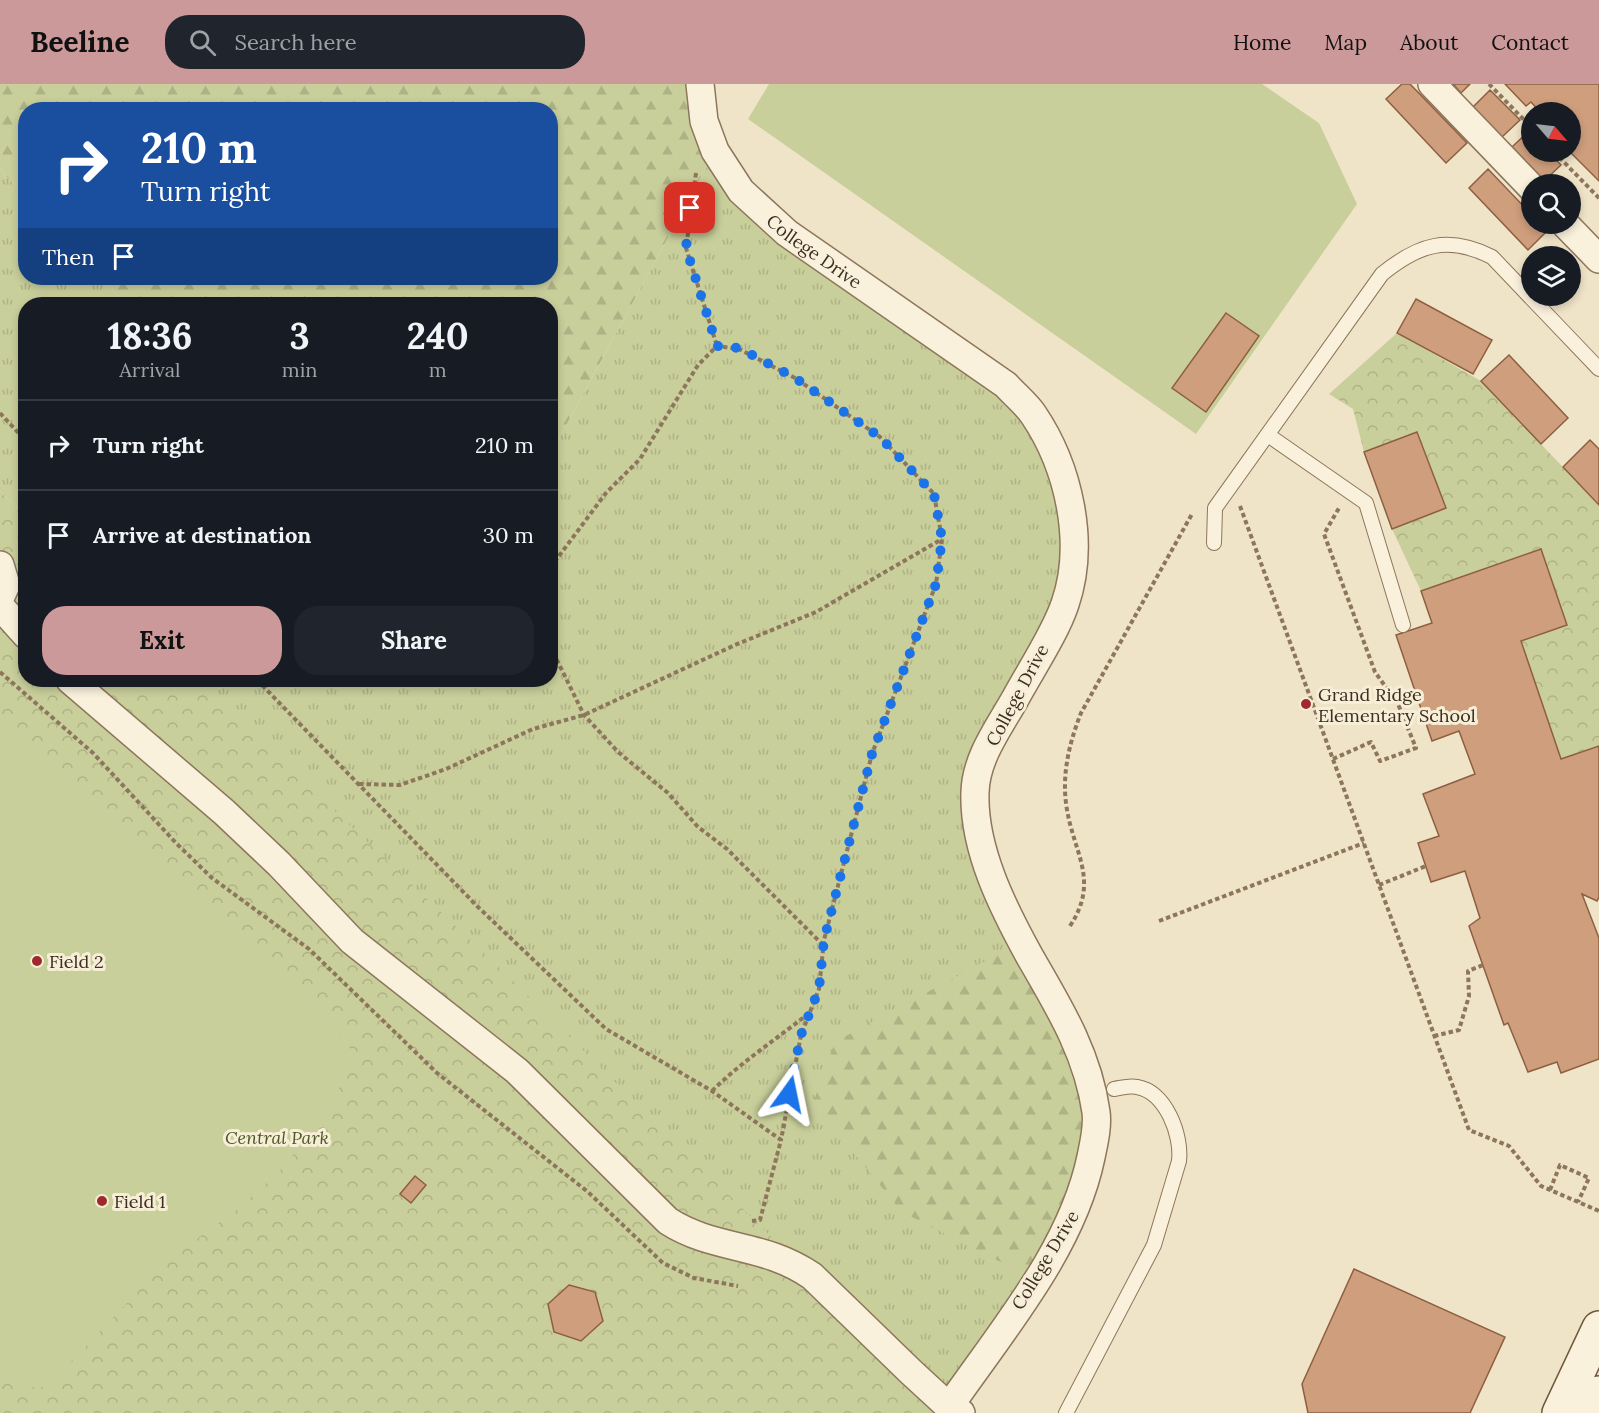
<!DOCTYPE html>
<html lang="en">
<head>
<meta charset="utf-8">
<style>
	:root { --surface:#171b24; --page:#20242c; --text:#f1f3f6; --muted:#9ea1a6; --line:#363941; --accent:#cc999b }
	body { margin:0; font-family:Lora,serif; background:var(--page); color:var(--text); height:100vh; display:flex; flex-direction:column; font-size:22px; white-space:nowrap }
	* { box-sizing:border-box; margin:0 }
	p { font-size:20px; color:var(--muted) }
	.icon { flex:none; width:33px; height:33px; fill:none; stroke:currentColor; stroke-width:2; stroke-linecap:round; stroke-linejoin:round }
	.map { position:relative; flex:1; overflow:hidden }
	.drawer { position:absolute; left:18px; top:213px; width:540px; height:390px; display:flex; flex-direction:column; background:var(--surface); border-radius:24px; box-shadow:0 3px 9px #0003 }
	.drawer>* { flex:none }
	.top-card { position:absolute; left:18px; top:18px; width:540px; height:183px; border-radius:24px; box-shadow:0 3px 9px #0003; background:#1a4fa0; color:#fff; overflow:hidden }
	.needle { width:39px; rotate:118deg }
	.tools { position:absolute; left:1521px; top:18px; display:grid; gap:12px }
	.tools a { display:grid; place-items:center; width:60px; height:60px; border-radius:50%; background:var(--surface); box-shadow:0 3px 9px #0003; font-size:30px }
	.pin { position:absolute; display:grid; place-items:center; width:51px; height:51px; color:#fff; margin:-26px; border-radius:12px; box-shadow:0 3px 9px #0006 }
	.me { position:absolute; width:66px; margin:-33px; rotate:12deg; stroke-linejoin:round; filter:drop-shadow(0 0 4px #0008) }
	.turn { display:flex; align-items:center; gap:21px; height:126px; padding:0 24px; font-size:27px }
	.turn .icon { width:78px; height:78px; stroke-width:2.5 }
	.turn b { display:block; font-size:42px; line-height:51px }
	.then { display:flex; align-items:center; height:57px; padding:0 24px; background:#0003; gap:12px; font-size:22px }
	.eta { display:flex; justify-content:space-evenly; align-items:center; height:102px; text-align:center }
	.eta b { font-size:36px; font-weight:700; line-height:42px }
	.primary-button { display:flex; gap:12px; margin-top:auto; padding:12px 24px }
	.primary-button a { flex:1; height:69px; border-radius:24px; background:var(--accent); color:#111; font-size:24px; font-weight:700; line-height:69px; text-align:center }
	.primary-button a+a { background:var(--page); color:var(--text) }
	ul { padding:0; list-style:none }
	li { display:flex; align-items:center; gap:18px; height:90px; padding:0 24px; border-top:2px solid var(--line) }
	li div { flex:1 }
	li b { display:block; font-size:22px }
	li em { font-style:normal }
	header { display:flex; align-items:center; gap:36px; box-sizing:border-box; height:84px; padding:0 30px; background:var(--accent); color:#111 }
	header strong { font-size:28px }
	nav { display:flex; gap:33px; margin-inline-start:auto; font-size:21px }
	.search { width:420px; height:54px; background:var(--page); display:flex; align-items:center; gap:15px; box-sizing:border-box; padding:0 21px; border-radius:24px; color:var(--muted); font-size:22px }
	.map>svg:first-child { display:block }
</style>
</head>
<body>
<header>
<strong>Beeline</strong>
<div class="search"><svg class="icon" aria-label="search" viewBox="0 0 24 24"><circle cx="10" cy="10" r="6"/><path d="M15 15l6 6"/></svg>Search here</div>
<nav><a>Home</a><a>Map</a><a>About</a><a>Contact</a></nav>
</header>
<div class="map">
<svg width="1599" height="1329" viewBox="0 0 1599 1329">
	<defs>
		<pattern id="grass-tufts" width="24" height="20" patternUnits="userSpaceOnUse" patternTransform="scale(1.5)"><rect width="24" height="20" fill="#c9cf9b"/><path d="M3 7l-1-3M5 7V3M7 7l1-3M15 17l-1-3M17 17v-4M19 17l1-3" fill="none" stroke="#aeb285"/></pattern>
		<pattern id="forest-firs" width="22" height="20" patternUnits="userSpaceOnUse" patternTransform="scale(1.5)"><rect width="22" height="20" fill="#c9cf9b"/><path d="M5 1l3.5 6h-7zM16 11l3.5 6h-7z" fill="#aeb285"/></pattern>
		<pattern id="park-crowns" width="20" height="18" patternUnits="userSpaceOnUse" patternTransform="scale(1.5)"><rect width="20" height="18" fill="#c9cf9b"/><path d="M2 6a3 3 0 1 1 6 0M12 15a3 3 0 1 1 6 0" fill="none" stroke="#aeb285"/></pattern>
	</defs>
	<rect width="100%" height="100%" fill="#f0e4c8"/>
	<path fill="url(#grass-tufts)" d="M715 67 741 107 949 261 1049 359 1072 482 977 684 1010 837 1036 1196 949 1323 794 1179 195 596H550L551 369Z
		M0 85 25 112 26 194H101L126 220H26L25 433 0 407Z"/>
	<path fill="url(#forest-firs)" d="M0 0H700L715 67 551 369 550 220H126L101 194H550V26H26L25 112 0 85Z
		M1022 857 1097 1032 1036 1196 902 1128 813 1019 835 958Z"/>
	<path fill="url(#park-crowns)" d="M1397 249 1481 297 1599 421V662L1561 675 1521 557 1567 541 1541 465 1421 507 1392 445 1446 424 1418 348 1364 368 1353 325 1329 310Z
		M0 407 25 433 26 596H197L505 889 859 1240 962 1329H0Z"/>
	<path fill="#c9cf9b" d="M769 0H1262L1319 39 1357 120 1196 350 748 35Z
		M0 629 349 958 351 980 335 1012 314 1045 278 1089 235 1127 167 1177 47 1303 14 1304 0 1289Z"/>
	<path fill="#cf9f7d" stroke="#8d5f41" stroke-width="1.5" d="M1402 0H1410L1467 59 1446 79 1386 15Z
		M1453 0H1470L1461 9Z
		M1505 0H1599V97L1570 68V28H1540L1531 18 1526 22Z
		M1490 6 1520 36 1502 53 1473 23Z
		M1529 47 1532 50V68H1549L1561 81 1544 97 1512 63Z
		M1488 85 1532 131V140H1540L1547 147 1528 166 1469 104Z
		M1416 215 1492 256 1473 290 1397 249Z
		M1226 229 1259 252 1206 328 1172 304Z
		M1509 271 1568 334 1541 360 1481 297Z
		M1417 348 1446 424 1392 445 1364 368Z
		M1590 356 1599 365V421L1563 383Z
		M1541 465 1567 541 1521 557 1561 675 1599 662V813L1597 817 1582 810 1599 854V975L1561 989 1557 978 1528 988 1508 939 1504 941 1469 842 1480 834 1465 787 1431 798 1418 759 1439 752 1423 710 1475 690 1459 647 1432 657 1396 551 1432 539 1421 507Z
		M415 1092 426 1101 411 1119 400 1110Z
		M1354 1185 1505 1253 1470 1329H1308L1302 1300Z
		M569 1201 595 1208 603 1237 581 1257 554 1248 548 1220Z"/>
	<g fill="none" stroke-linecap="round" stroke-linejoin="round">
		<g stroke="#8d765c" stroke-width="16">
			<path id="lane" d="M1268 351 1366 419 1403 541
				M1214 459 1215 424 1382 190C1419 160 1448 151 1492 173L1599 285
				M1066 1329 1154 1161 1179 1077C1182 1051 1166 1008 1137 1003 1130 1001 1121 1004 1114 1005"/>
		</g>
		<g stroke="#8d765c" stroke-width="30">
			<g id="street">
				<path id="s1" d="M700 0 704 37 715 67 741 107 787 149 1006 301C1015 311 1026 320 1033 330 1069 383 1086 459 1065 520 1055 550 1030 587 1015 615 998 645 976 674 975 708 973 765 1003 824 1030 873 1059 923 1088 970 1096 1028 1098 1042 1094 1059 1091 1073 1072 1165 1002 1246 949 1323"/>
				<path d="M1432 0 1532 104"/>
				<path d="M1565 140 1599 175"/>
				<path d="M0 481 6 501 0 514"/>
				<path d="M0 522 26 551"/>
				<path d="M70 596 224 728 279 780 352 857 517 987 668 1137C715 1167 762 1158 812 1192L911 1288 949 1323 961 1329"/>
			</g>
		</g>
		<g stroke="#6f573f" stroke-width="36">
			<path id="secondary" d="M1559 1329 1599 1244
				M1590 1329 1599 1309"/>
		</g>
		<path stroke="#8d765c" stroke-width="4" stroke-dasharray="4.5 3" stroke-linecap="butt" d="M1489 0 1532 44
			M1554 68 1599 114
			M696 89 686 164 717 262
			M0 329 26 357
			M1240 422 1469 1046 1509 1062 1541 1102 1599 1127
			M550 484 606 409 640 375 698 281 717 262 739 265 795 294 880 353 934 410 942 455 936 500 872 670 824 856 819 905 801 951 781 1056
			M550 562 584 631 618 668 668 709 698 743 727 765 823 861
			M0 588 93 669 176 759 212 794 309 865 437 989 588 1108 663 1179 694 1194 738 1202
			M257 596 478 823 606 945 712 1007 781 1056 760 1136 752 1137
			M1333 675 1371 658 1380 677 1416 664 1398 620 1375 588 1324 450 1339 424
			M359 700 400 701 446 685 533 645 584 631 735 561 816 528 942 455
			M1379 801 1426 782
			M1159 837 1364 759
			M1070 842C1101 795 1072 768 1066 719 1062 688 1070 657 1081 629L1192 430
			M1434 952 1459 946 1469 912 1468 887 1483 881
			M712 1007C741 978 777 955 809 929
			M1550 1106 1560 1081 1589 1094 1578 1118"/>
		<use href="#lane" stroke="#faf1dc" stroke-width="14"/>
		<use href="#street" stroke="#faf1dc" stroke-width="27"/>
		<use href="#secondary" stroke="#faf1dc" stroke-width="33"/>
	</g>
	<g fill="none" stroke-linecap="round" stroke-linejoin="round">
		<path stroke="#1a73e8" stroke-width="10" stroke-dasharray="0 18" d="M690 124 686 164 717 262 739 264 795 294 880 353 934 410 942 455 936 500 872 670 824 856 819 905 801 951 789 1010"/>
	</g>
	<g fill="#9e2a2b" stroke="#f7eed8" stroke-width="2">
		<circle cx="1306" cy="620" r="6"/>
		<circle cx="37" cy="877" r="6"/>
		<circle cx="102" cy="1117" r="6"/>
	</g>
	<g text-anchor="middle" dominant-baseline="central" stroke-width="6" stroke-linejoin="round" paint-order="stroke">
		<g font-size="18" fill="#3d2e20" stroke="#f7eed8">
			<text stroke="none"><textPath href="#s1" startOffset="212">College Drive</textPath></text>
			<text transform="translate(1017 611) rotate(-62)">College Drive</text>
			<text transform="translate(1045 1176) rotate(-59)">College Drive</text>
		</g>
		<g font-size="18" fill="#3d2e20" stroke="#f7eed8" text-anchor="start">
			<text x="1318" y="610">Grand Ridge<tspan x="1318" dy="21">Elementary School</tspan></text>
			<text x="49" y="877">Field 2</text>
			<text x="114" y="1117">Field 1</text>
		</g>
		<g font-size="18" font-style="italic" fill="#4d5a26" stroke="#f7eed8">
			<text x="277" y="1053">Central Park</text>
		</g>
	</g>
</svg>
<div class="tools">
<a><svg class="needle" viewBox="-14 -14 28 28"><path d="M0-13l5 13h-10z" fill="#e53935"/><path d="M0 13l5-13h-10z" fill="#9ea1a6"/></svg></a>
<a><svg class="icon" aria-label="search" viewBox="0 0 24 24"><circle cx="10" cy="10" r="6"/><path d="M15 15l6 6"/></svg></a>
<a><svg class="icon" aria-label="layers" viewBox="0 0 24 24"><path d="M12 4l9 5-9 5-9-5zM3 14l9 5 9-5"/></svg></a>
</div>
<div class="pin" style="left:690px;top:124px;background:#d93025"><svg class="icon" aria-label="arrive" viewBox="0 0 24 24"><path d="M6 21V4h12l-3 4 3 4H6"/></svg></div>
<svg class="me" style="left:789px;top:1010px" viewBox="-20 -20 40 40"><path d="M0-17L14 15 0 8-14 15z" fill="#1a73e8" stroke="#fff" stroke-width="4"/></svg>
<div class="top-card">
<div class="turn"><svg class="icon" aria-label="right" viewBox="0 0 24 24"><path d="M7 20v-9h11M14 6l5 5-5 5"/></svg><div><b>210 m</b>Turn right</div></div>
<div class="then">Then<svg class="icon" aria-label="arrive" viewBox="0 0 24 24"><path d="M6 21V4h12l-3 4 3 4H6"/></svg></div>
</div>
<section class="drawer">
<div class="eta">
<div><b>18:36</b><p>Arrival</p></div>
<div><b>3</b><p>min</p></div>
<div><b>240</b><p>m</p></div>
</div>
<ul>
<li><svg class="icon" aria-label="right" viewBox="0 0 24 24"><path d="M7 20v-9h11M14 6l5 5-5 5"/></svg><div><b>Turn right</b></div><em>210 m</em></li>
<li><svg class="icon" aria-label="arrive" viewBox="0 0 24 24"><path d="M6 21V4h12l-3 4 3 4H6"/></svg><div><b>Arrive at destination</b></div><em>30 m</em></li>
</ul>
<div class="primary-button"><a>Exit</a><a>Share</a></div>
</section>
</div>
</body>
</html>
